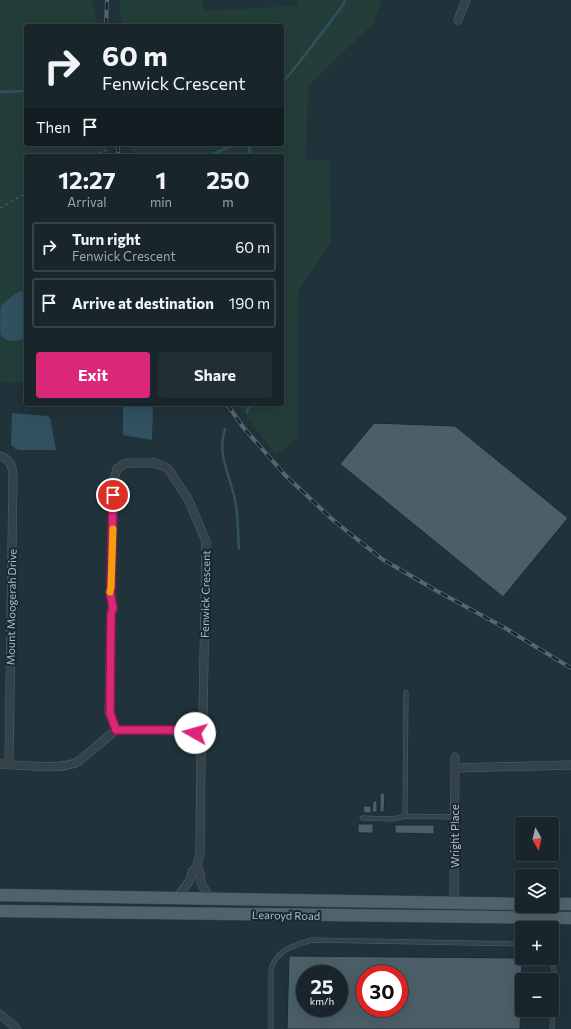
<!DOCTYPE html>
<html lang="en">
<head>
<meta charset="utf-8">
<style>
	:root { --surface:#18262c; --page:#212e34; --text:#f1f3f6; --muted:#9fa5a9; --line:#364348; --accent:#db2777 }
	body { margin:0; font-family:Commissioner,sans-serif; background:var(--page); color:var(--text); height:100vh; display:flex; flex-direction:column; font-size:15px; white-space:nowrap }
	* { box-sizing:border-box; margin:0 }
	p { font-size:13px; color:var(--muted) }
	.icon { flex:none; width:22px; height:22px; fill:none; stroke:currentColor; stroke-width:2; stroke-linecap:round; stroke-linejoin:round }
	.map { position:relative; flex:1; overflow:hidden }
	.panel { position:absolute; left:24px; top:154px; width:260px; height:252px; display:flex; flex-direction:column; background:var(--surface); border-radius:4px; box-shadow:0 4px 16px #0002,0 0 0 1px var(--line) }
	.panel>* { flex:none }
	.hud { position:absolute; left:24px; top:24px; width:260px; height:122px; border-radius:4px; box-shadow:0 4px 16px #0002,0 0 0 1px var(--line); background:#18262c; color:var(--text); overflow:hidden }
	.needle { width:26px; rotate:172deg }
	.fabs { position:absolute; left:515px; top:817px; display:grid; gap:8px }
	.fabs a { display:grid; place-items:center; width:44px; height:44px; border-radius:4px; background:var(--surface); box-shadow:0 4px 16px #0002,0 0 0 1px var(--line); font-size:20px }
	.speed { position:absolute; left:296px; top:965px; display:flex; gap:8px; font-size:20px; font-weight:700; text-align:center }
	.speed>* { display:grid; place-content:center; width:52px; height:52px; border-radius:50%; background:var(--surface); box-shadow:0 4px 16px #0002,0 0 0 1px var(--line); line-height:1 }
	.speed small { font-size:10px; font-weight:400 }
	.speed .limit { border:6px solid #d22; background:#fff; color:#111 }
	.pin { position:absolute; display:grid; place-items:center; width:34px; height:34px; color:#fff; margin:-17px; border:2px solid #fff; border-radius:50%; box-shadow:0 1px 4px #0007 }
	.me { position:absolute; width:44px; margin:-22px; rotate:277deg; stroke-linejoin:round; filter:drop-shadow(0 0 3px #0008) }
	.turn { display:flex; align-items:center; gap:14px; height:84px; padding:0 12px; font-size:18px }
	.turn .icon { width:52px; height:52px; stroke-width:2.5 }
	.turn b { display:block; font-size:28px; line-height:34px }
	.then { display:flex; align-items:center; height:38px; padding:0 12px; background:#0003; gap:8px; font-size:15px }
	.eta { display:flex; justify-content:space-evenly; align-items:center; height:68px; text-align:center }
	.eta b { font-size:24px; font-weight:700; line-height:28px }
	.action { display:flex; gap:8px; margin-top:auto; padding:8px 12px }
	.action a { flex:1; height:46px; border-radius:4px; background:var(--accent); color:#fff; font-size:16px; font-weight:700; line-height:46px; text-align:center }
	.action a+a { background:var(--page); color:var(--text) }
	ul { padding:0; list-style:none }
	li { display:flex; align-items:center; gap:12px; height:50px; margin:0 8px 6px; padding:0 4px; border:2px solid var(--line); border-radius:4px }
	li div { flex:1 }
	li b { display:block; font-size:15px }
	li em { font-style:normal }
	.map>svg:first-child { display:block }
</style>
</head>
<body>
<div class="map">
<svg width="571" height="1029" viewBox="0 0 571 1029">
	<rect width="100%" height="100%" fill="#20323a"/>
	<path fill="#233d39" d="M0 0H92V4L98 26H26V144H107L110 156H26V382L12 383 0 381Z
		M120 0H202L205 11 296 6 298 0H382L373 24 308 86 306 159 330 161 331 242 299 290 297 438 276 455 237 404H282V156H132L130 144H282V26H121Z"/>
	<path fill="#315160" d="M20 291 26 292V337C19 342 6 343 1 335 0 331 0 310 1 307 5 300 14 295 20 291Z
		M123 404H153L152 440 123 435Z
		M12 413 48 416 50 418 56 450H18L11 445Z"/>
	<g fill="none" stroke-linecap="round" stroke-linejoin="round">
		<path stroke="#315160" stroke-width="2.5" d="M282 83C304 58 323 31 343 5L345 0
			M0 92 26 91
			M249 144 250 156
			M209 156 235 144
			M247 412 250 404
			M225 429C216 456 232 479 236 505 238 519 238 534 239 549"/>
	</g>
	<path fill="#4b5f69" stroke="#1b2a31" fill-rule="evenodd" d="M374 423 455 426 568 518 503 597 340 464Z
		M380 793H385L384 812H380Z
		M373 801H377V812H372Z
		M363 806H371V813H364Z
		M358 824H373V833H358Z
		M395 825H434V834L395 833Z
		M289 956 522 958 520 1029H287ZM305 974H339V1008H305ZM365 974H399V1008H365Z"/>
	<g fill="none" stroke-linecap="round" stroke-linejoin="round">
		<g stroke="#526168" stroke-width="5">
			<path id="service" d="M406 692 405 816 454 817
				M362 818 393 819 405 816
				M552 956 554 971 552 1029
				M271 1029V970C276 950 294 945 312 940L522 944"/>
		</g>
		<g stroke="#526168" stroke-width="9">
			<path id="minor" d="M458 20 466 0
				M0 456C9 459 12 464 13 474L9 765
				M116 730 109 713 111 614C115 605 109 596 111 587L114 479 117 469 124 464 129 463H155L165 467 169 470 188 499 206 541 203 716 195 733
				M0 764C19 765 64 771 79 761L116 730 190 731C198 735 200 739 201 748L200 853 197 866 192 872 190 880 177 898
				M455 768 571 765
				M197 866 200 873 201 883 210 899
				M454 903 455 757
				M0 1014 17 1029"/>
		</g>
		<g stroke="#404f57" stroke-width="13">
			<path id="primary" d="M0 895 522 904
				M552 904H571
				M0 911 571 918"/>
		</g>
		<path stroke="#425a56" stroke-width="1.5" stroke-dasharray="3 3" stroke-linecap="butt" d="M93 156 108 149
			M0 208 26 193"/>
		<use href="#service" stroke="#34434a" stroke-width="4"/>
		<use href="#minor" stroke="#34434a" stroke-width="8"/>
		<use href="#primary" stroke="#52626b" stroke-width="12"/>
		<g stroke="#556872" stroke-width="4">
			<path id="rail" d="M106 26 107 0
				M117 144 119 156
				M227 404 243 427 285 475 333 520 382 559 437 591 505 628 571 668"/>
		</g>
		<use href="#rail" stroke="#19282f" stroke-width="2.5" stroke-dasharray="8" stroke-linecap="butt"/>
	</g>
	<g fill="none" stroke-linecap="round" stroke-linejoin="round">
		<g stroke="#8e194d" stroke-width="10">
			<path id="route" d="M113 495 111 587 110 592 113 608 111 614 110 713 116 730H190L195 733"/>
		</g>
		<use href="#route" stroke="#db2777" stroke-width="7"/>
		<path stroke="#f59e0b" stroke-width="7" d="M110 592 111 587 113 529"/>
	</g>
	<g text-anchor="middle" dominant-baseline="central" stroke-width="4" stroke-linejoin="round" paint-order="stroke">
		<g font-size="11" fill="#afbec7" stroke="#19282f">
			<text transform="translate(205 594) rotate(-89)">Fenwick Crescent</text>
			<text transform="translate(11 607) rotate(-89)">Mount Moogerah Drive</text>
			<text transform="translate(454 836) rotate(-90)">Wright Place</text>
			<text transform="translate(286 915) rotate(1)">Learoyd Road</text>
		</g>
	</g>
</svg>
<div class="fabs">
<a><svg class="needle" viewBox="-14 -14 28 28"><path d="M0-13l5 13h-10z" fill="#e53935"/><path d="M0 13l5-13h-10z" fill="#9fa5a9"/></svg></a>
<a><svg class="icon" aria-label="layers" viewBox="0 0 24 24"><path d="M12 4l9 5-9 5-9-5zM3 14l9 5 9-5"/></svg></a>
<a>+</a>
<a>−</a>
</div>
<div class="speed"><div>25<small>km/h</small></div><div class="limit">30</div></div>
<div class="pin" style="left:113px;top:495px;background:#d93025"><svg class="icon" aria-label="arrive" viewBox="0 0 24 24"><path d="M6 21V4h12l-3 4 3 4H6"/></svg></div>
<svg class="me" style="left:195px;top:733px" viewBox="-20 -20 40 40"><circle r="19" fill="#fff"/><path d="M0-13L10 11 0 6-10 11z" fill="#db2777"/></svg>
<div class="hud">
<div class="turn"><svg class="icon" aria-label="right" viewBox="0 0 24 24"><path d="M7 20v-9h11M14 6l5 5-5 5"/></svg><div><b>60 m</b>Fenwick Crescent</div></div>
<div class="then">Then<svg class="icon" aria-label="arrive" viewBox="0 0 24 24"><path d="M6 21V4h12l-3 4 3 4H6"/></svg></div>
</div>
<section class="panel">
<div class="eta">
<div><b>12:27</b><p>Arrival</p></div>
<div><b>1</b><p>min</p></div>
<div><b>250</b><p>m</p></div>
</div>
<ul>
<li><svg class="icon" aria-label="right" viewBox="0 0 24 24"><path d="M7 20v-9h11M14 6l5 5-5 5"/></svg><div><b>Turn right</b><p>Fenwick Crescent</p></div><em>60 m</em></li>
<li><svg class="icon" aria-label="arrive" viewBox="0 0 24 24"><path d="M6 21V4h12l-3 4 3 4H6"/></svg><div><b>Arrive at destination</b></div><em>190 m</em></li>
</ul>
<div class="action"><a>Exit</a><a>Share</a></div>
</section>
</div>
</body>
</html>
